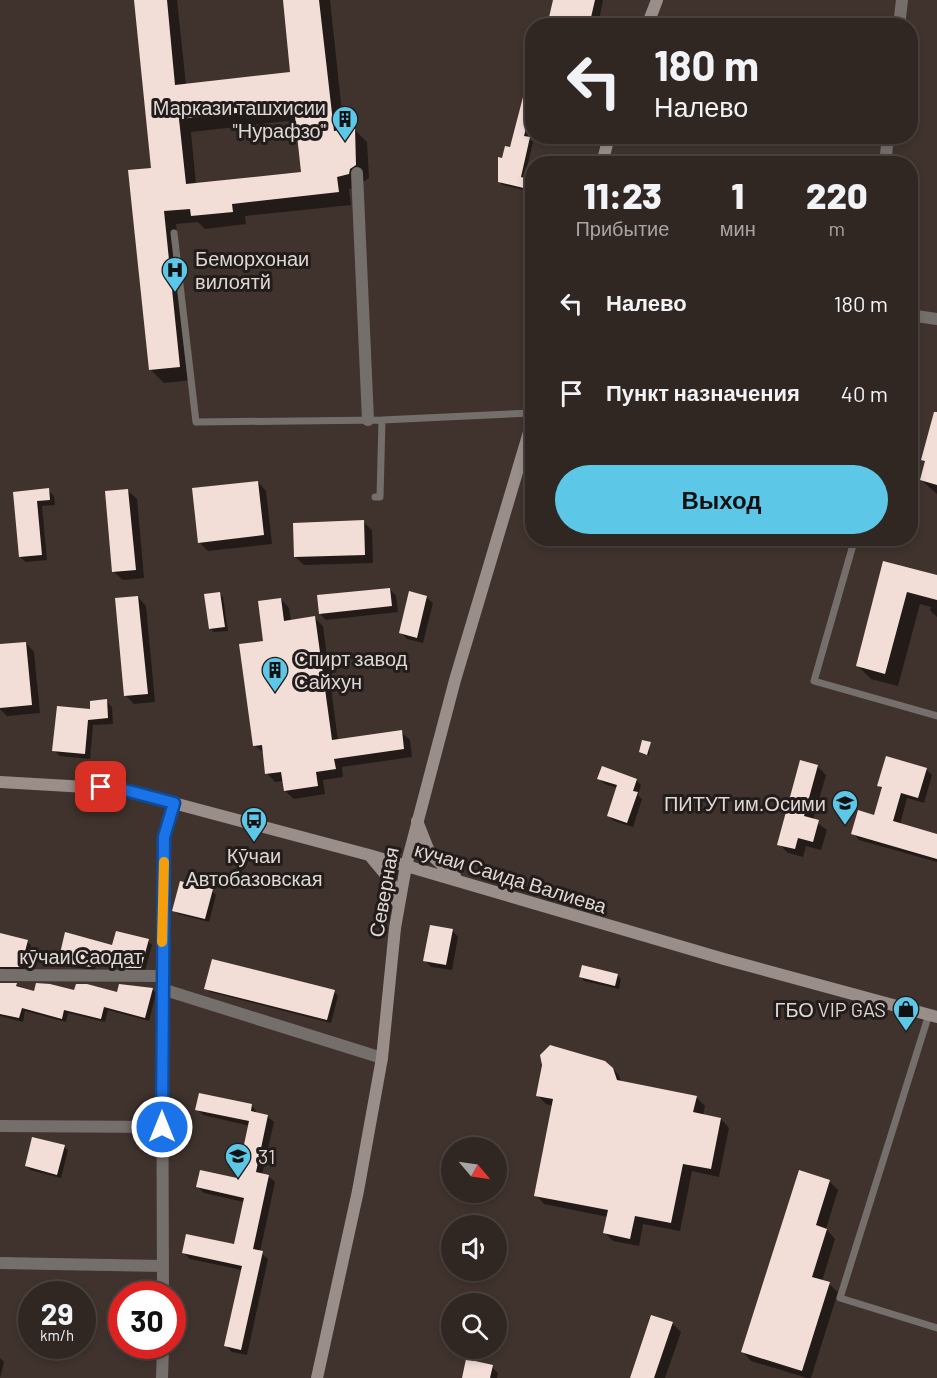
<!DOCTYPE html>
<html lang="ru">
<head>
<meta charset="utf-8">
<style>
	:root { --surface:#302622; --page:#3c322f; --text:#f1f3f6; --muted:#a8a5a5; --line:#4b4340; --accent:#5dc7e8 }
	body { margin:0; font-family:Barlow,sans-serif; background:var(--page); color:var(--text); height:100vh; display:flex; flex-direction:column; font-size:22px; white-space:nowrap }
	* { box-sizing:border-box; margin:0 }
	p { font-size:20px; color:var(--muted) }
	.icon { flex:none; width:33px; height:33px; fill:none; stroke:currentColor; stroke-width:2; stroke-linecap:round; stroke-linejoin:round }
	.map { position:relative; flex:1; overflow:hidden }
	.details { position:absolute; left:525px; top:156px; width:393px; height:390px; display:flex; flex-direction:column; background:var(--surface); border-radius:24px; box-shadow:0 3px 9px #0003,0 0 0 2px var(--line) }
	.details>* { flex:none }
	.top-card { position:absolute; left:525px; top:18px; width:393px; height:126px; border-radius:24px; box-shadow:0 3px 9px #0003,0 0 0 2px var(--line); background:#302622; color:var(--text); overflow:hidden }
	.needle { width:39px; rotate:119deg }
	.fabs { position:absolute; left:441px; top:1137px; display:grid; gap:12px }
	.fabs a { display:grid; place-items:center; width:66px; height:66px; border-radius:50%; background:var(--surface); box-shadow:0 3px 9px #0003,0 0 0 2px var(--line); font-size:30px }
	.speed { position:absolute; left:18px; top:1281px; display:flex; gap:12px; font-size:30px; font-weight:700; text-align:center }
	.speed>* { display:grid; place-content:center; width:78px; height:78px; border-radius:50%; background:var(--surface); box-shadow:0 3px 9px #0003,0 0 0 2px var(--line); line-height:1 }
	.speed small { font-size:15px; font-weight:400 }
	.speed .limit { border:9px solid #d22; background:#fff; color:#111 }
	.pin { position:absolute; display:grid; place-items:center; width:51px; height:51px; color:#fff; margin:-26px; border-radius:12px; box-shadow:0 3px 9px #0006 }
	.me { position:absolute; width:66px; margin:-33px; rotate:0deg; stroke-linejoin:round; filter:drop-shadow(0 0 4px #0008) }
	.turn { display:flex; align-items:center; gap:21px; height:126px; padding:0 30px; font-size:27px }
	.turn .icon { width:78px; height:78px; stroke-width:2.5 }
	.turn b { display:block; font-size:42px; line-height:51px }
	.eta { display:flex; justify-content:space-evenly; align-items:center; height:102px; text-align:center }
	.eta b { font-size:36px; font-weight:800; line-height:42px }
	.primary-button { display:flex; gap:12px; margin-top:auto; padding:12px 30px }
	.primary-button a { flex:1; height:69px; border-radius:36px; background:var(--accent); color:#111; font-size:24px; font-weight:800; line-height:69px; text-align:center }
	ul { padding:0; list-style:none }
	li { display:flex; align-items:center; gap:18px; height:90px; padding:0 30px }
	li div { flex:1 }
	li b { display:block; font-size:22px }
	li em { font-style:normal }
	.map>svg:first-child { display:block }
</style>
</head>
<body>
<div class="map">
<svg width="937" height="1378" viewBox="0 0 937 1378">
	<rect width="100%" height="100%" fill="#40332e"/>
	<path fill="#0007" fill-rule="evenodd" d="M135 0H177L186 85 292 74 284 0H330L344 131 354 129 367 142 369 178 363 182 361 187 349 189 351 205 245 216 246 224 205 229 198 222 176 224 193 380 164 383 151 370 153 169ZM297 120 303 173 196 185 191 132Z
		M555 0H603L598 26H549Z
		M532 64V120L528 138 533 142 524 180 532 182V192L503 185 499 182 503 160 516 134Z
		M937 422V494L921 480 926 463 923 459Z
		M258 482 266 491 272 544 208 551 199 542Z
		M48 490 54 496 55 505 42 506 47 560 26 562 20 557 15 493Z
		M128 491 137 499 144 578 123 580 114 572Z
		M363 522 372 530 373 563 304 565 295 557Z
		M884 562 937 577V617L930 610 931 607 920 604 898 686 871 679 858 666Z
		M390 589 396 596 398 612 326 620 320 614Z
		M219 593 223 597 228 631 214 632 210 629Z
		M138 597 146 606 155 702 134 704 126 696Z
		M426 597 433 603 423 643 407 639 401 633Z
		M281 599 289 608 291 621 314 617 323 626 338 741 401 732 410 740 412 757 342 767 343 777 323 780 325 794 294 799 285 791 284 781 275 782 267 773 264 753 254 745 265 642Z
		M26 643 34 652 40 713 7 716 0 709V645Z
		M106 701 112 707 113 724 93 725 90 759 60 756 54 750 92 711Z
		M650 743 649 755 642 754 640 752Z
		M817 766 826 775 813 820 827 830 821 850 806 846 803 857 788 853 779 844Z
		M926 769 932 775 924 803 907 798 900 825 937 835V862L859 840 853 833 875 817 883 790 879 786Z
		M599 779 636 780 641 785 638 795 642 799 633 827 614 821 608 816 617 788 605 784Z
		M212 891 216 895 209 922 178 914 174 910Z
		M452 930 458 937 452 970 431 967 425 960Z
		M0 934 27 942 31 945 25 970 3 971 0 968Z
		M148 941 152 945 145 971H129L126 967 97 960 95 970 63 966 59 962 114 947Z
		M617 975 621 979 619 989 584 981 581 977Z
		M0 983 16 985 35 992 118 993 152 989 156 993 149 1021 108 1010 105 1022 68 1013 66 1022 25 1011 23 1022 0 1016Z
		M206 988 334 992 338 996 331 1023 210 992Z
		M550 1047 609 1065 618 1074 622 1083 696 1097 705 1106 703 1116 721 1119 729 1128 719 1177 692 1171 680 1231 643 1224 639 1246 613 1241 605 1233 608 1217 544 1204 536 1195 554 1106 546 1104 537 1095 543 1052Z
		M252 1106 258 1114 267 1116 274 1122 262 1175 268 1176 275 1182 260 1252 268 1259 247 1355 232 1352 226 1346 242 1270 190 1259 183 1252 235 1246 244 1202 204 1193 198 1187 238 1180 250 1126 203 1115 197 1109Z
		M64 1147 68 1150 61 1178 30 1170 26 1166Z
		M829 1181 838 1190 826 1229 835 1239 822 1281 829 1284 838 1292 811 1378H807L751 1361 743 1352Z
		M672 1323 681 1332 665 1378H632Z
		M0 1358 4 1362 0 1378Z
		M492 1367 498 1373 497 1378H463Z"/>
	<path fill="#f3ded7" fill-rule="evenodd" d="M134 0H167L175 85 290 72 283 0H319L334 131 355 128 356 165 350 169 349 174 337 177 339 192 232 204 233 212 191 216 190 209 164 211 180 367 149 370 128 170 151 168ZM294 107 301 172 186 184 179 119Z
		M553 0H595L589 26H547Z
		M529 74 532 75V117H529L524 136 530 137 521 177 532 180V190L498 182V157L502 158 505 146 510 147Z
		M934 412H937V485L920 480 925 461 921 460Z
		M258 481 264 535 198 543 192 488Z
		M49 488 50 500 37 501 42 555 19 557 13 492Z
		M128 489 136 570 112 572 105 491Z
		M364 520 365 555 294 557 293 523Z
		M883 561 937 575V600L907 592 885 674 856 666Z
		M390 588 392 606 319 614 317 595Z
		M409 591 427 596 417 638 399 633Z
		M220 592 225 627 209 629 204 594Z
		M138 596 148 694 124 696 115 598Z
		M281 598 284 621 315 616 332 740 402 730 404 749 334 759 336 769 316 772 318 786 284 791 281 772 265 774 262 745 253 746 239 644 263 641 258 601Z
		M26 642 32 705 0 708V644Z
		M107 699 108 718 88 720 85 754 52 751 57 706 90 709V701Z
		M642 740 651 742 647 755 639 752Z
		M886 756 927 768 918 798 901 793 893 821 937 834V859L851 834 858 810 874 815 882 787 877 786Z
		M800 760 818 765 804 816 819 820 813 842 798 838 795 849 777 845Z
		M602 766 637 779 633 791 638 792 627 823 607 816 617 785 597 779Z
		M180 881 213 889 205 919 172 911Z
		M430 925 453 929 446 965 423 961Z
		M116 931 149 939 141 968H124V965L94 957 91 967 58 962 65 932 112 945Z
		M0 933 28 940 21 967H0Z
		M212 959 335 990 327 1020 204 989Z
		M582 965 618 974 615 986 579 977Z
		M0 983H17L16 986 34 991 36 983 50 984 74 990 76 984H87L117 992 119 984 153 988 145 1018 104 1007 101 1019 64 1010 62 1019 22 1008 19 1018 0 1014Z
		M550 1045 605 1061 613 1068 617 1080 697 1096 693 1112 721 1118 711 1169 683 1164 671 1223 635 1216 630 1239 603 1233 608 1210 534 1196 553 1099 536 1096 542 1065 540 1055Z
		M199 1093 252 1104 251 1111 268 1115 256 1172 269 1175 253 1249 263 1251 241 1350 224 1346 242 1266 182 1253 186 1234 234 1244 244 1198 196 1187 200 1170 237 1178 249 1121 195 1110Z
		M32 1137 65 1145 57 1175 25 1166Z
		M799 1170 830 1180 816 1225 827 1229 812 1277 830 1282 802 1371 741 1352Z
		M651 1315 673 1322 654 1378H630Z
		M466 1359 493 1365 490 1378H462Z"/>
	<g fill="none" stroke-linecap="round" stroke-linejoin="round">
		<path stroke="#756f6c" stroke-width="7" d="M174 233 196 422 382 420 532 413
			M375 497H380L382 420
			M855 538 814 681 937 716
			M929 1014 840 1298 937 1328"/>
		<path stroke="#756f6c" stroke-width="12" d="M899 26 902 0
			M885 164 888 136
			M357 173 368 420
			M910 315 937 319
			M0 975 162 976
			M162 989 382 1058
			M0 1126 162 1127
			M0 1263 163 1266
			M163 1294 162 976 164 837 174 803
			M162 1378 163 1346"/>
		<path stroke="#998e8a" stroke-width="12" d="M647 26 657 0
			M602 164 609 136
			M0 782 121 789 369 855 724 959 937 1017
			M417 821 430 854 455 876
			M370 856 390 880 397 902
			M317 1378 358 1191 382 1058 395 928 406 866 455 680 532 422"/>
	</g>
	<g fill="none" stroke-linecap="round" stroke-linejoin="round">
		<g stroke="#114b97" stroke-width="15">
			<path id="route" d="M101 787 121 789 174 803 164 837 162 1127"/>
		</g>
		<use href="#route" stroke="#1a73e8" stroke-width="10"/>
		<path stroke="#f59e0b" stroke-width="10" d="M162 942 164 862"/>
	</g>
	<defs>
		<g id="building-pin" transform="scale(1.35)"><path d="M0 17L-7.5 6A9.5 9.5 0 1 1 7.5 6Z" fill="#5dc7e8" stroke="#221c1a"/><path d="M-4-6H4V6H1V3H-1V6H-4ZM-2.5-4.3h1.7v1.8h-1.7ZM.8-4.3h1.7v1.8H.8ZM-2.5-1h1.7V.8h-1.7ZM.8-1h1.7V.8H.8Z" fill="#111"/></g>
		<g id="hospital-pin" transform="scale(1.35)"><path d="M0 17L-7.5 6A9.5 9.5 0 1 1 7.5 6Z" fill="#5dc7e8" stroke="#221c1a"/><path d="M-5-5h3v3.5h4V-5h3V5h-3V1.5h-4V5h-3Z" fill="#111"/></g>
		<g id="school-pin" transform="scale(1.35)"><path d="M0 17L-7.5 6A9.5 9.5 0 1 1 7.5 6Z" fill="#5dc7e8" stroke="#221c1a"/><path d="M0-5L7-2L0 1L-7-2ZM-4 1L0 2.5L4 1V4Q0 6-4 4Z" fill="#111"/></g>
		<g id="bus-pin" transform="scale(1.35)"><path d="M0 17L-7.5 6A9.5 9.5 0 1 1 7.5 6Z" fill="#5dc7e8" stroke="#221c1a"/><path d="M-5-6H5V4H4V6H2V4H-2V6H-4V4H-5ZM-3.5-4V0h7V-4ZM-3.5 1.2v1.5H-2V1.2ZM2 1.2v1.5H3.5V1.2Z" fill="#111"/></g>
		<g id="shop-pin" transform="scale(1.35)"><path d="M0 17L-7.5 6A9.5 9.5 0 1 1 7.5 6Z" fill="#5dc7e8" stroke="#221c1a"/><path d="M-5-2.5h2.3a2.7 3.5 0 0 1 5.4 0H5L5.5 6h-11ZM-1.5-2.5h3a1.5 2.3 0 0 0-3 0Z" fill="#111"/></g>
	</defs>
	<g fill-rule="evenodd">
		<use href="#building-pin" x="345" y="119"/>
		<use href="#hospital-pin" x="175" y="270"/>
		<use href="#building-pin" x="275" y="670"/>
		<use href="#school-pin" x="845" y="803"/>
		<use href="#bus-pin" x="254" y="820"/>
		<use href="#shop-pin" x="906" y="1009"/>
		<use href="#school-pin" x="238" y="1156"/>
	</g>
	<g text-anchor="middle" dominant-baseline="central" stroke-width="6" stroke-linejoin="round" paint-order="stroke">
		<g font-size="20" fill="#dfd7d4" stroke="#221c1a" text-anchor="end">
			<text x="326" y="107">Маркази ташхисии<tspan x="326" dy="23">"Нурафзо"</tspan></text>
			<text x="195" y="258" text-anchor="start">Беморхонаи<tspan x="195" dy="23">вилоятй</tspan></text>
			<text x="294" y="658" text-anchor="start">Спирт завод<tspan x="294" dy="23">Сайхун</tspan></text>
			<text x="826" y="803">ПИТУТ им.Осими</text>
			<text x="254" y="855" text-anchor="middle">Кӯчаи<tspan x="254" dy="23">Автобазовская</tspan></text>
			<text x="886" y="1009">ГБО VIP GAS</text>
			<text x="258" y="1156" text-anchor="start">31</text>
		</g>
		<g font-size="20" fill="#dfd7d4" stroke="#221c1a">
			<text transform="translate(511 877) rotate(17)">кучаи Саида Валиева</text>
			<text transform="translate(383 892) rotate(-80)">Северная</text>
			<text x="81" y="956">кӯчаи Саодат</text>
		</g>
	</g>
</svg>
<div class="fabs">
<a><svg class="needle" viewBox="-14 -14 28 28"><path d="M0-13l5 13h-10z" fill="#e53935"/><path d="M0 13l5-13h-10z" fill="#a8a5a5"/></svg></a>
<a><svg class="icon" aria-label="sound" viewBox="0 0 24 24"><path d="M4 9h4l5-4v14l-5-4H4zM17 9q2 3 0 6"/></svg></a>
<a><svg class="icon" aria-label="search" viewBox="0 0 24 24"><circle cx="10" cy="10" r="6"/><path d="M15 15l6 6"/></svg></a>
</div>
<div class="speed"><div>29<small>km/h</small></div><div class="limit">30</div></div>
<div class="pin" style="left:101px;top:787px;background:#d93025"><svg class="icon" aria-label="arrive" viewBox="0 0 24 24"><path d="M6 21V4h12l-3 4 3 4H6"/></svg></div>
<svg class="me" style="left:162px;top:1127px" viewBox="-20 -20 40 40"><circle r="17" fill="#1a73e8" stroke="#fff" stroke-width="3"/><path d="M0-11L8 9 0 5-8 9z" fill="#fff"/></svg>
<div class="top-card">
<div class="turn"><svg class="icon" aria-label="left" viewBox="0 0 24 24"><path d="M17 20v-9H6M10 6l-5 5 5 5"/></svg><div><b>180 m</b>Налево</div></div>
</div>
<section class="details">
<div class="eta">
<div><b>11:23</b><p>Прибытие</p></div>
<div><b>1</b><p>мин</p></div>
<div><b>220</b><p>m</p></div>
</div>
<ul>
<li><svg class="icon" aria-label="left" viewBox="0 0 24 24"><path d="M17 20v-9H6M10 6l-5 5 5 5"/></svg><div><b>Налево</b></div><em>180 m</em></li>
<li><svg class="icon" aria-label="arrive" viewBox="0 0 24 24"><path d="M6 21V4h12l-3 4 3 4H6"/></svg><div><b>Пункт назначения</b></div><em>40 m</em></li>
</ul>
<div class="primary-button"><a>Выход</a></div>
</section>
</div>
</body>
</html>
